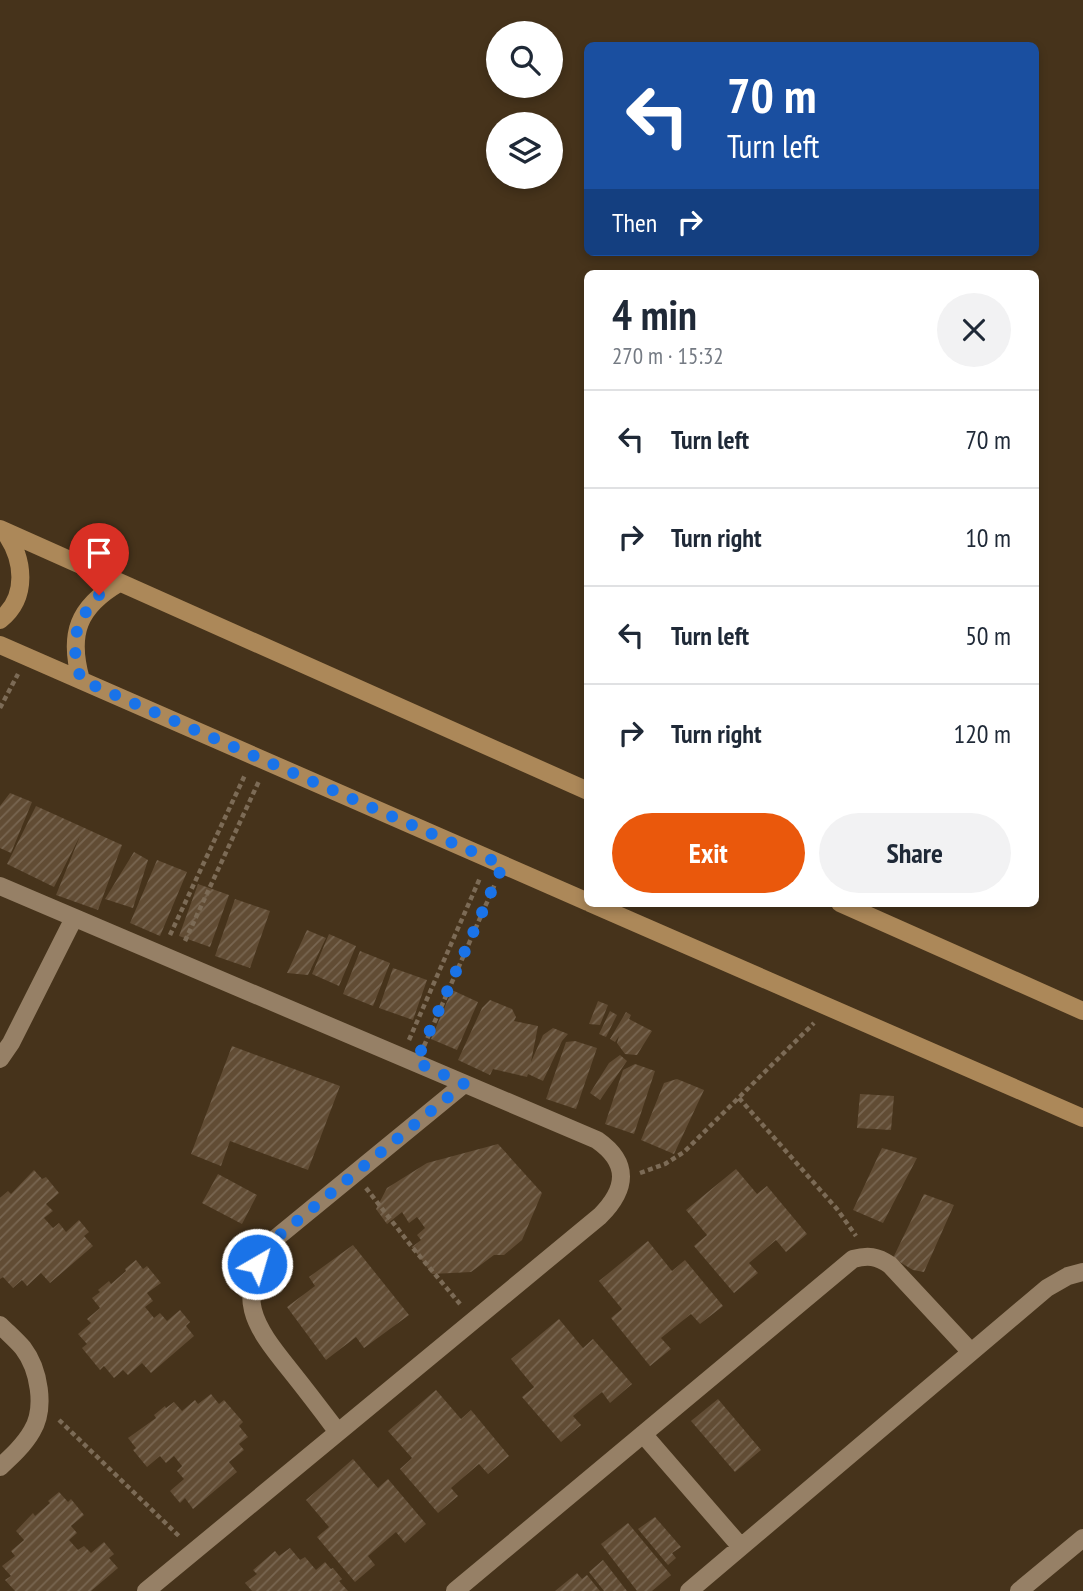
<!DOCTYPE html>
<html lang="en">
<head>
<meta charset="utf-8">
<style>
	:root { --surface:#fff; --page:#f2f2f3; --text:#1f2937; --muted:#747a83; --line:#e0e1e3; --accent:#ea580c }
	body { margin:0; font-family:"PT Sans Narrow",sans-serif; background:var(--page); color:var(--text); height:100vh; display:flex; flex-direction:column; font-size:26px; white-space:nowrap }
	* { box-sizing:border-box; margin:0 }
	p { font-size:23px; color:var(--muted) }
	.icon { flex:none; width:38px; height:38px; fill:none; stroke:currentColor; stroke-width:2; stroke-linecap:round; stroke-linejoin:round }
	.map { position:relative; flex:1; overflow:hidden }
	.sheet { position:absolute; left:584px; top:270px; width:455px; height:637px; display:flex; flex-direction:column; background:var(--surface); border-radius:10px; box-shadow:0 4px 10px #0003 }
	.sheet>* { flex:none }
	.top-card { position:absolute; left:584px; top:42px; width:455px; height:214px; border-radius:10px; box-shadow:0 4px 10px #0003; background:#1a4fa0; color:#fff; overflow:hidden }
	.controls { position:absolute; left:486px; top:21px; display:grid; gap:14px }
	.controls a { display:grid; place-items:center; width:77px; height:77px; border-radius:50%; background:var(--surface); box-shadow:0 4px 10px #0003; font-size:35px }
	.pin { position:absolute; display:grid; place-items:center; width:60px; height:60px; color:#fff; margin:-72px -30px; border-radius:50% 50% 50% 0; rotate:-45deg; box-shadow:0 0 7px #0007 }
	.pin .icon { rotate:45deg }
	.me { position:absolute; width:77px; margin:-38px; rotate:38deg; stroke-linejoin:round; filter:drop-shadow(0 0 5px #0008) }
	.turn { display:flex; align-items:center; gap:24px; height:147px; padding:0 28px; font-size:32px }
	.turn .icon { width:91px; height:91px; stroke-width:2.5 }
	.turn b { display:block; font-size:49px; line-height:60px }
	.then { display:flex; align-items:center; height:66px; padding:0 28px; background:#0003; gap:14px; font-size:26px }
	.round { display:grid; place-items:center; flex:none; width:74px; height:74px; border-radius:37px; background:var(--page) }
	.summary { display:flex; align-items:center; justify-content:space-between; height:119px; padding:0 28px }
	h1 { font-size:42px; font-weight:700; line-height:52px }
	.cta { display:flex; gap:14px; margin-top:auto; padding:14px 28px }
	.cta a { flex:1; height:80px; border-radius:42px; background:var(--accent); color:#fff; font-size:28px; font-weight:700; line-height:80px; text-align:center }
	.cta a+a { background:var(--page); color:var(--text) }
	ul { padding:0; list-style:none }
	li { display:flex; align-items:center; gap:21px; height:98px; padding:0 28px; border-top:2px solid var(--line) }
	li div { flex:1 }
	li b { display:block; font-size:26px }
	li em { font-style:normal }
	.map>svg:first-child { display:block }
</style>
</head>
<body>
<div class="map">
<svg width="1083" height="1591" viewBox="0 0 1083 1591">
	<defs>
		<pattern id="building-hatch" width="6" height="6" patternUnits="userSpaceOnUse" patternTransform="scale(1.75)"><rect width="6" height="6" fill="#614c34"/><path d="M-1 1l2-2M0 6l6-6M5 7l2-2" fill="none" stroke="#786651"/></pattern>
	</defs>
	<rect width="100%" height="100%" fill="#46331b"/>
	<path fill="url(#building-hatch)" d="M10 793 32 802 11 853 0 848V806Z
		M36 806 122 845 98 910 56 895 80 836 54 887 7 864Z
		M134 852 148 860 133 908 105 899Z
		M157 860 187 872 160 936 130 923Z
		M198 884 229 895 210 947 179 936Z
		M235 899 270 911 250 968 215 956Z
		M307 930 326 938 308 975 287 973Z
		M329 934 356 946 339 986 312 974Z
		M360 951 390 963 373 1006 343 994Z
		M393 968 427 980 413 1020 379 1008Z
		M452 990 478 1002 457 1050 431 1039Z
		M490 1000 512 1009 516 1017 514 1021 538 1026 531 1062 543 1035 553 1028 568 1034 562 1041 543 1081 528 1074 527 1077 493 1069 490 1075 458 1060 482 1008Z
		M598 1001 608 1005 600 1025 589 1024Z
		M610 1011 617 1015 606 1037 599 1034Z
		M626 1012 631 1015 629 1019 652 1031 637 1055 625 1054 617 1043 619 1036 615 1042 610 1039Z
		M575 1041 597 1048 576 1109 546 1099 566 1042Z
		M232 1046 340 1086 308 1170 230 1141 221 1166 191 1154Z
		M620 1055 627 1061 600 1100 590 1093 609 1063Z
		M635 1064 655 1071 634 1134 605 1124 623 1070Z
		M677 1079 704 1090 674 1154 641 1140 664 1083Z
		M860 1094 894 1096 891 1130 857 1128Z
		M498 1144 542 1193 522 1240 504 1255H494L471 1272 432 1274 412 1247 421 1240 417 1235 425 1228 417 1217 409 1223 402 1212 387 1224 376 1209 387 1188 427 1163Z
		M882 1148 917 1158 883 1223 853 1210Z
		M736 1169 757 1194 767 1186 807 1234 786 1252 776 1240 749 1263 758 1273 734 1293 694 1246 707 1235 686 1210Z
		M34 1170 42 1179 46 1177 59 1193 46 1204 53 1211 44 1218 53 1228 59 1223 66 1232 79 1220 89 1232 84 1236 93 1246 50 1283 41 1273 27 1286 22 1280 13 1288 3 1277 0 1279V1198L8 1191 11 1194Z
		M218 1174 257 1195 242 1224 202 1203Z
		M924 1194 954 1205 924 1272 913 1270 893 1258Z
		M648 1241 672 1271 685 1260 723 1306 700 1324 691 1314 661 1338 671 1349 650 1366 611 1318 622 1309 599 1281Z
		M353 1245 409 1315 364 1348 356 1337 326 1360 287 1307 315 1286 309 1277Z
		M136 1260 143 1269 147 1266 161 1283 147 1293 153 1301 145 1307 154 1318 160 1313 167 1321 180 1310 190 1322 186 1326 194 1336 151 1373 142 1363 128 1375 123 1370 114 1378 104 1366 100 1370 82 1348 87 1344 78 1334 91 1323 87 1319 100 1308 92 1298 100 1292 98 1290 109 1281 111 1284 126 1271 125 1269Z
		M559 1319 583 1348 593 1339 632 1384 610 1403 602 1392 573 1416 581 1425 561 1442 522 1397 534 1387 511 1359Z
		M436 1390 461 1419 471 1410 509 1456 488 1474 479 1464 451 1488 458 1496 438 1513 400 1469 412 1458 388 1431Z
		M211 1394 219 1404 224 1400 243 1422 239 1426 248 1437 239 1444 244 1450 229 1462 237 1472 193 1509 185 1498 180 1503 170 1491 184 1479 177 1471 182 1466 174 1456 166 1463 160 1456 147 1467 133 1450 136 1448 128 1438 156 1418 154 1415 165 1406 166 1408 174 1402 182 1411 195 1400 198 1404Z
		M718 1399 761 1450 735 1472 691 1421Z
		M353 1459 378 1488 388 1479 426 1524 405 1543 396 1532 368 1556 375 1565 355 1582 317 1537 329 1527 306 1500Z
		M59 1492 68 1502 71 1499 84 1515 71 1526 77 1533 69 1540 78 1550 84 1546 91 1553 104 1542 114 1554 109 1558 118 1568 91 1591H15L5 1580 11 1576 2 1566 15 1556 11 1551 24 1540 16 1531 33 1513 35 1516 50 1503 48 1501Z
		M655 1517 681 1547 672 1553 676 1558 668 1565 638 1529Z
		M628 1523 671 1575 652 1591H637L601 1544Z
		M290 1548 300 1560 305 1557 316 1570 325 1562 331 1569 333 1568 342 1579 339 1581 348 1591H252L245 1583 257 1574 253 1570 275 1551 279 1556Z
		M603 1560 627 1591H604L589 1572Z
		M577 1573 582 1579 587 1575 600 1591H555Z"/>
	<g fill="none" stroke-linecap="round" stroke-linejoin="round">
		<path stroke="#7c6b56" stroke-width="4.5" stroke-dasharray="5 3.5" stroke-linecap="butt" d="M0 708 18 674
			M170 935 245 775
			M185 941 259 781
			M409 1040 480 878
			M424 1046 495 884
			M739 1098 837 1209 856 1236
			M640 1173 665 1164 684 1152 814 1023
			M366 1188 412 1247 460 1304
			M59 1420 181 1538"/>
		<path stroke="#968066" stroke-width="18" d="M0 886 597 1140C630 1163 627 1189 600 1216L146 1591
			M0 1059 11 1043 74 918
			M0 1325C8 1333 16 1340 23 1348 39 1369 46 1408 32 1431 24 1445 12 1456 0 1467
			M337 1431C322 1411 306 1390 290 1370 253 1324 235 1299 270 1243L464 1084
			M643 1434 741 1547
			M455 1591 853 1259C868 1255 877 1256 890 1265L971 1352
			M689 1591 1047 1288 1068 1276 1083 1272
			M1019 1591 1083 1538"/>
		<path stroke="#ac8859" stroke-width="18" d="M0 529 588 791
			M0 620C29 597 24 558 4 531
			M0 645 588 902
			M81 680C68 634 78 607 119 583
			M590 903 1083 1118
			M840 903 1083 1011"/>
	</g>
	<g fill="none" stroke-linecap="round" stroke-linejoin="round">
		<path stroke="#1a73e8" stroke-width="12" stroke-dasharray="0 21.6" d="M99 595C73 625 70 642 81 680L503 865 416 1062 464 1084 270 1243 257 1264"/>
	</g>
</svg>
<div class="controls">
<a><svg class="icon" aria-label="search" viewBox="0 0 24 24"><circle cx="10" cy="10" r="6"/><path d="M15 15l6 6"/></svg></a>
<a><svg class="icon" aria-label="layers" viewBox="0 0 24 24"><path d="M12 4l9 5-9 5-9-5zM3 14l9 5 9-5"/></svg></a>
</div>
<div class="pin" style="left:99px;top:595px;background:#d93025"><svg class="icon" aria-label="arrive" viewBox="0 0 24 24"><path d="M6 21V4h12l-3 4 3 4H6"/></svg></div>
<svg class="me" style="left:257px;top:1264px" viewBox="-20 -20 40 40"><circle r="17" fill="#1a73e8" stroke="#fff" stroke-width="3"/><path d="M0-11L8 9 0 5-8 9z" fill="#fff"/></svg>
<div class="top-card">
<div class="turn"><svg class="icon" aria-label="left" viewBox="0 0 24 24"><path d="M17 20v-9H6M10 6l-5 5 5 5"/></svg><div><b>70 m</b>Turn left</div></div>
<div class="then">Then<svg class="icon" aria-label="right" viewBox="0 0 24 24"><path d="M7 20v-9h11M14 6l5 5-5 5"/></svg></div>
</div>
<section class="sheet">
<div class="summary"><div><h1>4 min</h1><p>270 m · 15:32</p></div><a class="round"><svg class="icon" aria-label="close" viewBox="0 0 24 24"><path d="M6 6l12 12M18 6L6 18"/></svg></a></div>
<ul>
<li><svg class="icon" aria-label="left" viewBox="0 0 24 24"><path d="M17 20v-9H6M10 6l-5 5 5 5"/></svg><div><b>Turn left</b></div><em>70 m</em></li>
<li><svg class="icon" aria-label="right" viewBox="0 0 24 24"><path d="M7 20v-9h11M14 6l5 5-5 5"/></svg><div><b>Turn right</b></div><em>10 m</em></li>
<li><svg class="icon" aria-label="left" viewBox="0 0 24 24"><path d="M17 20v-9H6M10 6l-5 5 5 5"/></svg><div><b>Turn left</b></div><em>50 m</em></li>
<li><svg class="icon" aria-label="right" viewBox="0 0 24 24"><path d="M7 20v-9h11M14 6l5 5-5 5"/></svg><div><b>Turn right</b></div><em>120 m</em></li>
</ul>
<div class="cta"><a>Exit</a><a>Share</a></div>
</section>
</div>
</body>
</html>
